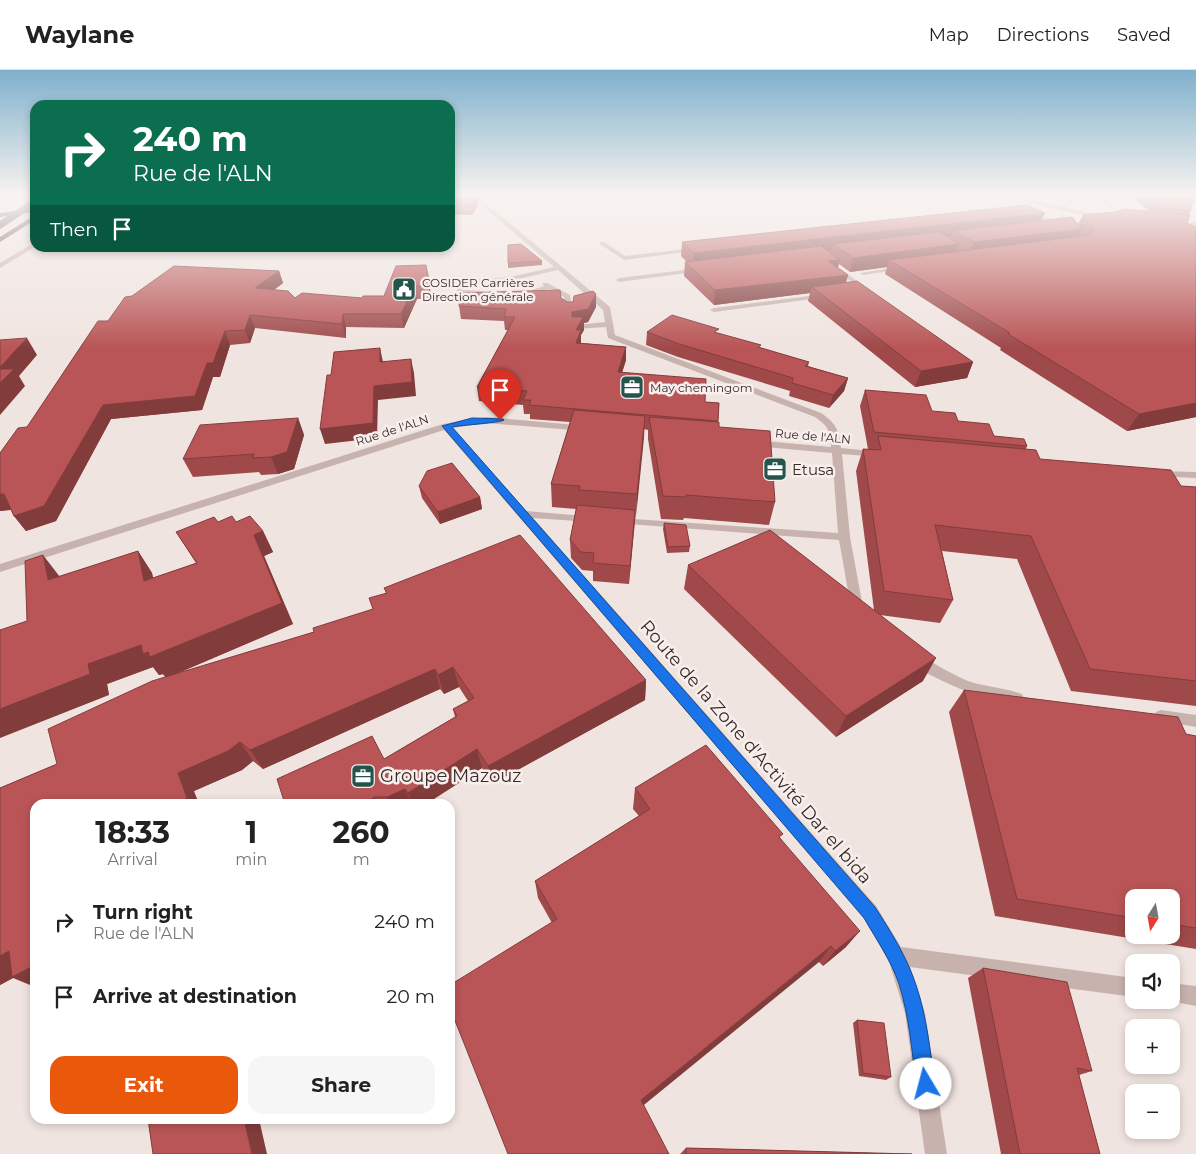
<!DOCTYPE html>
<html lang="en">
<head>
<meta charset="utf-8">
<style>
	:root { --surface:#fff; --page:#f6f6f6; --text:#222; --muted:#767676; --line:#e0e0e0; --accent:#ea580c }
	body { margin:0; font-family:Montserrat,sans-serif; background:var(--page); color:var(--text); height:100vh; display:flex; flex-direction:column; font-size:19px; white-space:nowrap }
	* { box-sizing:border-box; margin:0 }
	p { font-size:16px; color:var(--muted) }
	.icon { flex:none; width:28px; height:28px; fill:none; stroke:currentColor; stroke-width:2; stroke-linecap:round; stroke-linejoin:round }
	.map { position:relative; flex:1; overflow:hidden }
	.side { position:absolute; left:30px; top:729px; width:425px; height:325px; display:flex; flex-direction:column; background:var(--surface); border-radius:15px; box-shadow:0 2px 8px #0003 }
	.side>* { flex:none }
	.banner { position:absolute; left:30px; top:30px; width:425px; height:152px; border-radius:15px; box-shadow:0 2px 8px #0003; background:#0b6e4f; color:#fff; overflow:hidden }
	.needle { width:32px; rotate:191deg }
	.buttons { position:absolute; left:1125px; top:819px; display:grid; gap:10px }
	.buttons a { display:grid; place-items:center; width:55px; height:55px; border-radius:10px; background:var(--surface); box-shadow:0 2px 8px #0003; font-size:25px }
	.pin { position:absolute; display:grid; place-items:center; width:42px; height:42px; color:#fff; margin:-51px -21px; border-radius:50% 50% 50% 0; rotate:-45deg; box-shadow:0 0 5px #0007 }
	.pin .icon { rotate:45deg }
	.me { position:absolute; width:55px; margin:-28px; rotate:352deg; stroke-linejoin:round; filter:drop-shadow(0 0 4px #0008) }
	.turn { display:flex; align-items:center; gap:18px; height:105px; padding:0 20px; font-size:22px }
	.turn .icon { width:65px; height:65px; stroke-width:2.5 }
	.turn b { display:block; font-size:35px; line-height:42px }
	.then { display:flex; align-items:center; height:48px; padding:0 20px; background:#0003; gap:10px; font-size:19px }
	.eta { display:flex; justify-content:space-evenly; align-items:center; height:85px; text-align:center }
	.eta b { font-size:30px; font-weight:700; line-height:35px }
	.button { display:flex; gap:10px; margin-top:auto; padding:10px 20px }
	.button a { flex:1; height:58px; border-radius:15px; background:var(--accent); color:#fff; font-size:20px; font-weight:700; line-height:58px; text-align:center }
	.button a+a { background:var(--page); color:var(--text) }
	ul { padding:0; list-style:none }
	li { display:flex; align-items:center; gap:15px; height:75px; padding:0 20px }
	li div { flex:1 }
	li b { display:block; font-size:19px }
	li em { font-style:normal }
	header { display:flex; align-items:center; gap:30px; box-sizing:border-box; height:70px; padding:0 25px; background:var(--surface); border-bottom:1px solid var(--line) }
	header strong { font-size:24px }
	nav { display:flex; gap:28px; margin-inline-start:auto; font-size:18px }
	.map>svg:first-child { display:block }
</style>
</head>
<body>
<header>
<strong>Waylane</strong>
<nav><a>Map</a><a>Directions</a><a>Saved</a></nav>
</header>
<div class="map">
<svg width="1196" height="1084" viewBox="0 0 1196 1084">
	<rect width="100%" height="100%" fill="#f0e4e0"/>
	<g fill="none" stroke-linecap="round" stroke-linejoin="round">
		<path fill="#c7b2ad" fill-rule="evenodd" d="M471 126H477L610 237 615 265 821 343C836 353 839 360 841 378L882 382 884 384 879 387 842 384 850 467 862 532 867 540 865 543H857L850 532 839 470 615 453 614 451 615 449 619 448 838 463 832 383 755 376 750 373 755 370 831 377C830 360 829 357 815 347L608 268 606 257 574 259V255H577L605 252 603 240 558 200 510 211 466 214 462 217 463 220 483 221 486 223 483 225 458 223 456 217 462 211 510 207 554 197Z
			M1010 126H1018L1049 134 1111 147 1108 149 1048 138Z
			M1181 126 1196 128V132L1184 129Z
			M1027 141 1068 154 1069 155 1066 157 1025 144Z
			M1196 151V155L1193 156 1196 159V164L1186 155Z
			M35 172V177L0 198V193Z
			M600 172H604L625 186 697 178 700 180 624 190 600 174Z
			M831 195H835L871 221 866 222 831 197Z
			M903 196 906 198 905 199 863 205 860 203Z
			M700 198 703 200 702 201 619 212 616 210 619 208Z
			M543 213H547L570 225 573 243H567L564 240V227L550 219 520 227 517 225 544 216 542 214Z
			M825 224 827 225V227L714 242 710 240 714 238Z
			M486 347 588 356 590 358 585 361 486 353 453 358 526 441 596 447 597 449 596 451 592 452 533 448 876 836 901 877 1134 908V927L910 897 925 943 947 1084H925L905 943 889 892 864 848 444 360 0 502V494L443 354Z
			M1159 401 1196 402V408L1155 406V402Z
			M915 585C933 591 950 604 968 611 986 617 1005 618 1022 624L1024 628 1022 632C998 640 932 607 910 594L908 590 910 586Z
			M1161 640 1196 645V657L1156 650 1154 646 1156 642Z
			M1171 913 1196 916V936L1165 930H1171Z"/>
		<path fill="#564443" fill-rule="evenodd" d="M31 139 33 140V142L0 147V143Z
			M35 145V150L0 172V167Z"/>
		<path stroke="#372b2b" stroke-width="2" stroke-dasharray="0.5 2" stroke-linecap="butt" d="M920 126H994
			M1105 126 1106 132 1128 151
			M1064 162 1062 140 1076 126"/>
		<path stroke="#564443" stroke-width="7" d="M0 155 35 132"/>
	</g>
	<path fill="#9f494a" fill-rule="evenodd" d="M450 126 478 135 472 145 450 144Z
		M1130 126H1196H1195L1190 141 1188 145 1187 153 1196 347 1127 361 1000 280 1001 278 885 204 887 197 850 202 839 194 838 198 848 205 846 212 973 292 967 308 915 317 808 231 810 223 714 235 684 206 685 192H687L681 186 682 172 1041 150 1078 154 1083 145 1149 141Z
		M542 191V195L508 198V193Z
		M279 201 283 213 274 220 295 228H362L384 226 429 207 431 229H417L404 258 346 257V268L255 258 250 273 230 275 220 307H213L202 340 111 349 56 451 26 461 14 446 11 440 0 441V383L27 357 108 251 132 226Z
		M561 228 567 232 596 237 588 252 584 253V260L581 265V273L626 277V290L622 302 705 332 719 333 718 352 719 357 775 432 769 455 684 448 683 450 661 449 648 369V360L644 359 629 514 593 511V501L582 500 571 488 570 470 576 439 552 437 551 414 570 352 530 349V344H524L523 335 479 331 477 317 508 260H505L504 251 461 249 459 236Z
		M647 262 718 263 760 278 809 292 808 296 848 308 844 321 829 338 789 326 790 321 678 287 646 275Z
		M865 320 932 341 958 351 994 366 1027 376 1026 379 1040 389 1181 416 1196 417V636L1071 621 1017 489 942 481 953 530 940 553 880 545 923 611 836 667 684 519 688 495 874 540 856 401 863 379H874H868L860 336Z
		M298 348 304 365 294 399 278 404 261 405 259 402 193 407 183 389Z
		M419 416 480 427 482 439 440 454 422 428Z
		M218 452H236L263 461 273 482 264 486 293 554 174 605 314 562 373 539 386 523 384 518 646 610 645 630 492 714 482 698 426 734H285L384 689 455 647 453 639 468 631 459 617 444 624 440 619 263 699 253 691 242 700 194 721 13 908 0 915V718L57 694 166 607 163 604 159 605 153 597 107 614 109 625 27 551 60 506 138 481 152 503 153 508 196 493 176 462Z
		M664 453 690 476 689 482 667 483 663 459Z
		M964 620 1186 664 1196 666V879L995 846 949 642ZM1134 828H1171V865H1134Z
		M635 718 781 769 846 877 823 896 819 892 552 853 538 828 535 811 639 746 633 739Z
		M983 898 1092 1001 1079 1005 1100 1084H1001L968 908Z
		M857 950 891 1007 886 1010 859 1006 853 953Z
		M686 1078 912 1084H680Z"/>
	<path fill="#823c3c" d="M476 126H477L478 135 472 145 470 134Z
		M1045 143 1039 156 953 161 951 166 841 179 833 174 832 181 692 197 694 183Z
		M1082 159 1076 173 968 186 974 172Z
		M959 174 954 188 889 190 887 197 850 202 853 188Z
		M840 190 836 204 828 191Z
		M426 195 429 207 431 229 429 216Z
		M279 201 283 213 259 231 255 218Z
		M848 205 844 219 812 217 810 223 714 235 715 220Z
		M414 216 417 229 404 258 401 244Z
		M596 224V237L588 252 584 253V260L581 265V274L576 273 572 255V242Z
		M343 244 346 257V268L342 254Z
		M250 245 255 258 250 273 245 260Z
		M225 261 230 275 220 307H213L202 340 111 349 56 451 26 461 14 446 103 335 207 293Z
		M27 268 37 285 19 306 25 316 0 345V297Z
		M626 277V290L618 316V302Z
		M380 278 383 292H380Z
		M411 289 414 303 416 326 378 330 377 368 325 374 320 359 374 316Z
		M973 292 967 308 915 317 921 301Z
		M848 308 844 321 829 338 833 325Z
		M1196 333V347L1127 361 1139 344Z
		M645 346 644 368 636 447 637 424Z
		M298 348 304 365 294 399 278 404 271 387Z
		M0 423 4 424 16 439 0 441Z
		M480 427 482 439 440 454 438 442Z
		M635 440 634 457 629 514 630 496Z
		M263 461 273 482 264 486 293 554 166 608 163 604 159 605 153 597 107 614 109 625 0 668V639L88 594 254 465Z
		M138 481 152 503 158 532 144 511Z
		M43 485 60 507 48 510Z
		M936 588 923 611 836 667 846 646Z
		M453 597 459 617 444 624 438 605Z
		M435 599 440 619 263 699 250 680Z
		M646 610 645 630 492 714 488 696Z
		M240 672 253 691 242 700 194 721 199 734H180L178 703Z
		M477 679 482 698 426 734H413L408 723Z
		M405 719 412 734H390L387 727Z
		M374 727 378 734H367Z
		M860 861 846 877 823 896 835 881Z
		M831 876 819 892 639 1039 641 1030Z
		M9 881 35 894V917L13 908 0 915V886Z
		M244 1049H259L267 1084H252Z"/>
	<path fill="#b95556" stroke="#823c3c" d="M450 126H476L470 134 450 133Z
		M1148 126H1195L1190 141 1155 137 1162 136Z
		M1027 135 1045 143 694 183 682 172Z
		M1124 139 1190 145 1187 153 1196 157V333L1139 344 1008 264 1010 263 889 190 1090 165 1094 160 1083 145 1116 142Z
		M1072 147 1082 159 974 172 953 161Z
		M939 162 959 174 853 188 833 174Z
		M521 174 542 191 508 193V175Z
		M821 176 840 190 828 191 848 205 715 220 685 192Z
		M426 195 429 216H414L401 244H343L342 254 250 245 245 260 225 261 213 293H207L195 326 103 335 44 436 14 446 4 424H0V383L18 358 27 357 98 251H108L125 227 132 226 174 196 279 201 255 218 288 221 295 228 302 223 362 228 363 226H384L396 196Z
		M857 211 973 292 921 301 812 217Z
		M560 220 561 228 567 232H573L574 226 593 221 596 224 588 239 572 242V247H583L576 260H581L576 273 626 277 618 302 706 309 705 332 719 333 718 351 529 335 531 330H523L527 321 477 317 515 247H504L506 239 459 236 460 223Z
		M672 245 719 259 714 262 761 275 758 277 809 292 805 296 848 308 833 325 792 313 793 308 679 274 647 262Z
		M27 268 0 297V270Z
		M380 278V292L411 289 412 312 374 316 373 353 320 359 327 305H331L334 282Z
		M0 299H14L0 313Z
		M865 320 926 325 932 341 955 343 958 351 989 354 994 366 1024 369 1027 376 874 362Z
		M574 340 645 346 637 424 579 420 580 416 551 414Z
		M649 347 719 352V357L770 361 775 432 686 425V427L663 426Z
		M298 348 287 382 271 387 253 388 254 384 183 389 200 355Z
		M878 366 1036 380 1040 389 1171 400 1181 416 1196 417V611L1090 599 1031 466 935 455 953 530 884 521 863 379 881 380Z
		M452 393 480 427 438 442 419 416 427 401Z
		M577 435 635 440 630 496 593 493 594 483 581 482 570 470Z
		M232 446 236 452 250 446 263 461 254 465 282 533 150 587 148 582 143 584 141 575 88 594 90 604 0 639V560L27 551 25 491 43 485 48 510 138 481 144 511 197 493 176 462 214 447 218 452Z
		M664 453 686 455 690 476 668 477Z
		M770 460 936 588 846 646 688 495Z
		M520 465 646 610 488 696 477 679 408 723 405 719 387 727H374L367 734H285L277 709 372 666 384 689 457 646 453 639 474 628 453 597 438 605 435 599 250 680 240 672 228 681 178 703 187 728 180 732V734H35V895L12 907 9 881 0 886V718L57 694 48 659 152 611 314 562 313 558 373 539 369 528 387 523 384 518Z
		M964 620 1178 647 1186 664 1196 666V858L1171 854V828H1134V848L1017 829Z
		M706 675 783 764 779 767 860 861 835 881 831 876 641 1030 669 1084H508L450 938V915L557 849 535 811 650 739 635 718Z
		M983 898 1067 912 1092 1001 1077 998 1100 1084H1020Z
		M857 950 884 953 891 1007 863 1003Z
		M148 1049H244L252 1084H153Z
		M686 1078 912 1084H686Z"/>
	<linearGradient id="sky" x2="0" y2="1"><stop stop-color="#7fb0cc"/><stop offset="0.45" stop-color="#f8f3f1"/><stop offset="1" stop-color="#f8f3f1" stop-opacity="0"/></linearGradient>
	<rect width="1196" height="278" fill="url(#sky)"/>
	<path fill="#1a73e8" stroke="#114b97" d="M472 348 503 349 504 350C500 353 462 355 452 357L875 837C891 862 907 887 916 915 927 947 930 981 935 1014L933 1020 926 1023 919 1020 916 1014C912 980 909 946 899 914 891 890 876 869 864 848L442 356Z"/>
	<defs>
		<g id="civic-square" transform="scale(1.25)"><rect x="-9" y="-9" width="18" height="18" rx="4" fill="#24544b" stroke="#f8efec"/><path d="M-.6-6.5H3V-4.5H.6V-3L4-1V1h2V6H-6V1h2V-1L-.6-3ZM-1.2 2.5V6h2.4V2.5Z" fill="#fff"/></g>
		<g id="office-square" transform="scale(1.25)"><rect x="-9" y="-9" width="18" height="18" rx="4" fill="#24544b" stroke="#f8efec"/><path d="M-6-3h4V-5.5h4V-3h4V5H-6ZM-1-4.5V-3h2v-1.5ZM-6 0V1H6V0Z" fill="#fff"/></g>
	</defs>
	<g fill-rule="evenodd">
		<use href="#civic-square" x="404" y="219"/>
		<use href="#office-square" x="632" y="317"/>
		<use href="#office-square" x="775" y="399"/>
		<use href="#office-square" x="363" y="706"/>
	</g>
	<g text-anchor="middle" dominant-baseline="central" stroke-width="5" stroke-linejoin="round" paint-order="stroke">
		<g font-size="12" fill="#372b2b" stroke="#f8efec" text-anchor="start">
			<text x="422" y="212">COSIDER Carrières<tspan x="422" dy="14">Direction générale</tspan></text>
			<text x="650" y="317">May chemingom</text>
		</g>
		<g font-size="12" fill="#372b2b" stroke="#f8efec">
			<text transform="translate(392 360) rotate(-18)">Rue de l'ALN</text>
			<text transform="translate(813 366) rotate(5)">Rue de l'ALN</text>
		</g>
		<g font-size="15" fill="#372b2b" stroke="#f8efec" text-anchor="start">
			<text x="792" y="399">Etusa</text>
		</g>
		<g font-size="18" fill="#372b2b" stroke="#f8efec">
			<text transform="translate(756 682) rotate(49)">Route de la Zone d'Activité Dar el bida</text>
		</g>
		<g font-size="18" fill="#372b2b" stroke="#f8efec" text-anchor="start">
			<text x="380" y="706">Groupe Mazouz</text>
		</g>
	</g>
</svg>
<div class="buttons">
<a><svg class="needle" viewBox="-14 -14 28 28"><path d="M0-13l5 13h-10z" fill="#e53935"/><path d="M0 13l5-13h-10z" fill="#767676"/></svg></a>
<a><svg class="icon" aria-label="sound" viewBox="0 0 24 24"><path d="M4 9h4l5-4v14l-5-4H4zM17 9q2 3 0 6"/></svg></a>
<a>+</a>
<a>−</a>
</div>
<div class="pin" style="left:500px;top:350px;background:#d93025"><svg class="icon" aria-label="arrive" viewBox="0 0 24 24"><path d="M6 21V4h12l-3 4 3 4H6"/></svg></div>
<svg class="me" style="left:926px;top:1014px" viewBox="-20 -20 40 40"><circle r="19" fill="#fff"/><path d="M0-13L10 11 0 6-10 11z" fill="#1a73e8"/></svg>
<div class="banner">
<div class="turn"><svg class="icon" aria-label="right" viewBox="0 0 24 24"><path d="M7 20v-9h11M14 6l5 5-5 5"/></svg><div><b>240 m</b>Rue de l'ALN</div></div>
<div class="then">Then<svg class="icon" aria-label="arrive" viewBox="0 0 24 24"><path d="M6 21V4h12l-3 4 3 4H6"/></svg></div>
</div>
<section class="side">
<div class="eta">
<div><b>18:33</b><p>Arrival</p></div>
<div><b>1</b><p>min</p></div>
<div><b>260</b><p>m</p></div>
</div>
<ul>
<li><svg class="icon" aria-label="right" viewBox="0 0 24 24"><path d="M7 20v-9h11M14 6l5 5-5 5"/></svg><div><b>Turn right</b><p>Rue de l'ALN</p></div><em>240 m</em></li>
<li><svg class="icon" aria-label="arrive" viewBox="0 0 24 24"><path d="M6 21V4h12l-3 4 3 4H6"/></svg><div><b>Arrive at destination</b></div><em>20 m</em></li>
</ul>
<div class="button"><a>Exit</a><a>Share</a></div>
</section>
</div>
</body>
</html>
